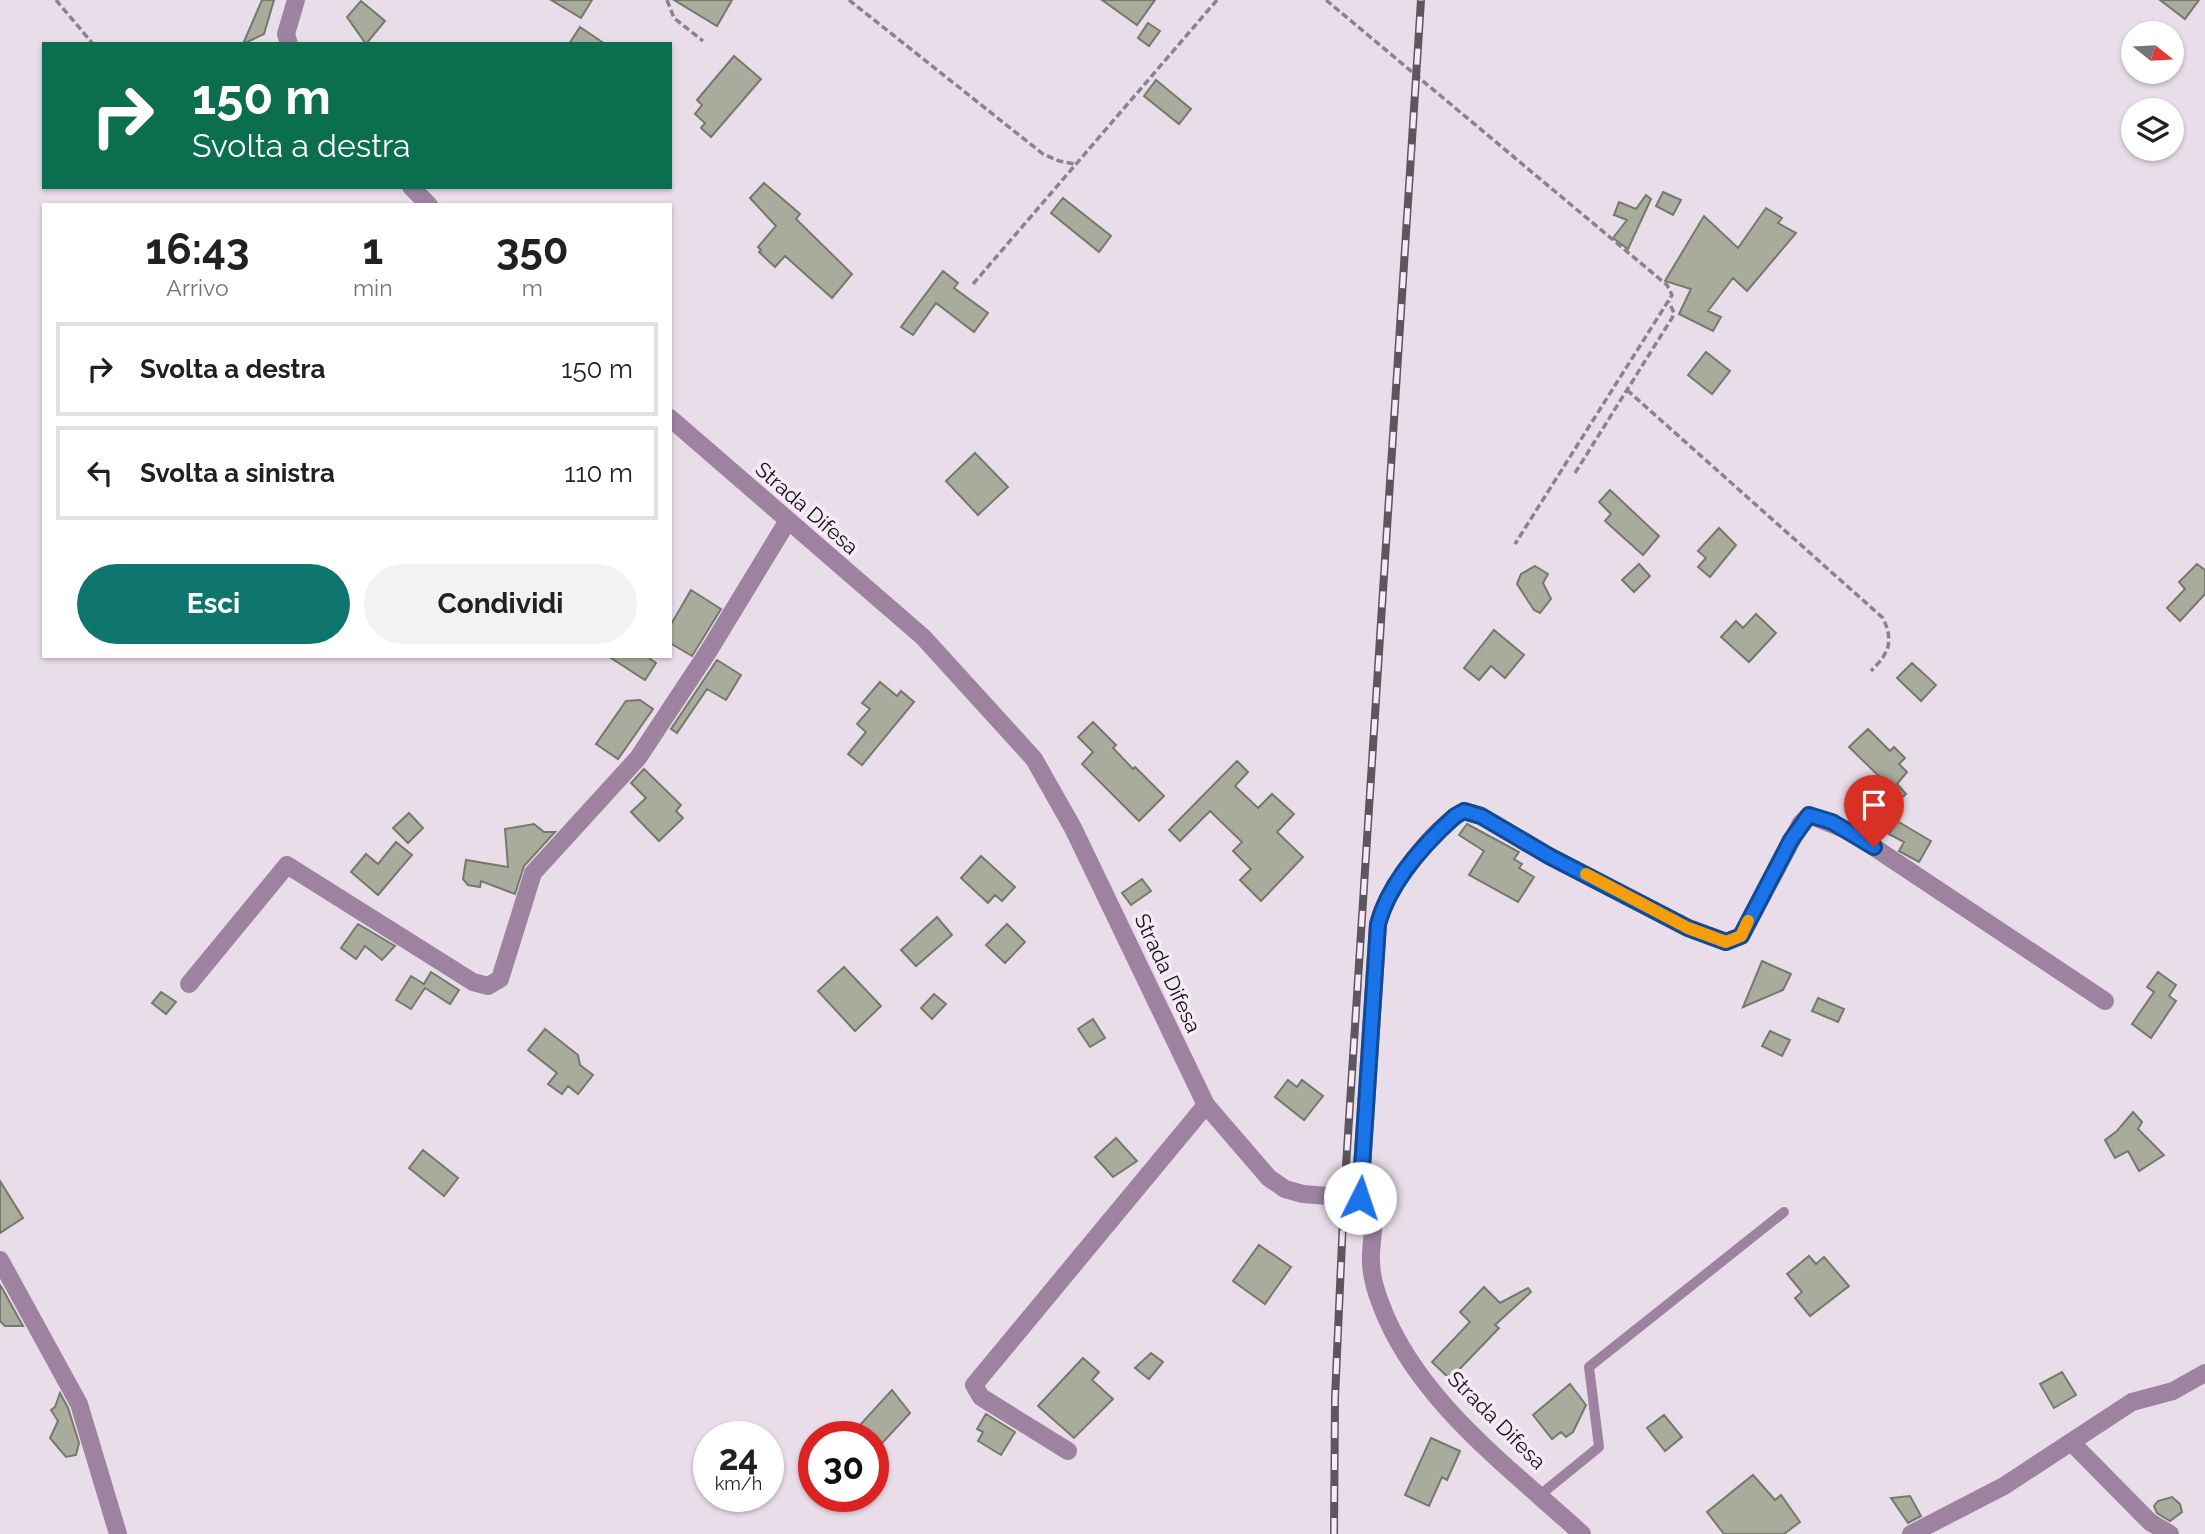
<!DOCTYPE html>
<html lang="it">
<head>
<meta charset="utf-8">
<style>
	:root { --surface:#fff; --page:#f2f2f2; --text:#202124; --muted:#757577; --line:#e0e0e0; --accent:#0f766e }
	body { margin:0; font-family:Raleway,sans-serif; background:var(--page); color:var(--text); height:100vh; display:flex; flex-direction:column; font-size:26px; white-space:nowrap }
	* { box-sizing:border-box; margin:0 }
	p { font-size:23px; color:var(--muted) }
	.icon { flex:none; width:38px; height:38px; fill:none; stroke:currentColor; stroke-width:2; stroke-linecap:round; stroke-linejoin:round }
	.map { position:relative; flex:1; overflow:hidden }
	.panel { position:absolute; left:42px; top:203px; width:630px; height:455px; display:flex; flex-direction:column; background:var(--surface); border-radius:0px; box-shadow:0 2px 5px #0004 }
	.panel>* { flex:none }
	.hud { position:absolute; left:42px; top:42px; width:630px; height:147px; border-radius:0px; box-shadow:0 2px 5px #0004; background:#0b6e4f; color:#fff; overflow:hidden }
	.needle { width:46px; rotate:108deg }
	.tools { position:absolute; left:2121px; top:21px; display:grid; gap:14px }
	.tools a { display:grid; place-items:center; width:63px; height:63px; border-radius:50%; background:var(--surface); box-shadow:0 2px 5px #0004; font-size:35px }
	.speed { position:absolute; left:693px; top:1421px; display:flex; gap:14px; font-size:35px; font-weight:700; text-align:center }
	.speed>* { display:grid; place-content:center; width:91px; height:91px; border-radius:50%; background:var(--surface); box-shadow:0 2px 5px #0004; line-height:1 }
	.speed small { font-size:18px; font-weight:400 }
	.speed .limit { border:10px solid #d22; background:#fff; color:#111 }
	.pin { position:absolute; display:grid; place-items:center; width:60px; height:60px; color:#fff; margin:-72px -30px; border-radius:50% 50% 50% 0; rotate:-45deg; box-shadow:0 0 7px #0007 }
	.pin .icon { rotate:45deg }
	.me { position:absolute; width:77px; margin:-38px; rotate:4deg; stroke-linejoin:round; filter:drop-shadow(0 0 5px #0008) }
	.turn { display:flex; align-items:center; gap:24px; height:147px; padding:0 35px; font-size:32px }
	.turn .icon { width:91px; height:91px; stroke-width:2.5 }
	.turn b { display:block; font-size:49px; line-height:60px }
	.eta { display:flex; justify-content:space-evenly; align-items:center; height:119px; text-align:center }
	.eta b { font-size:42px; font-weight:700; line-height:49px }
	.primary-button { display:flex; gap:14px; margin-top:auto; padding:14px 35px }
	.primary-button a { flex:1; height:80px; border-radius:42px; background:var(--accent); color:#fff; font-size:28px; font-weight:700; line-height:80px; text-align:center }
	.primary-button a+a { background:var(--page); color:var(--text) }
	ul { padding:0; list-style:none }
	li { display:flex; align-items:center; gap:21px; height:94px; margin:0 14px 10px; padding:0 21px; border:4px solid var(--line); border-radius:0px }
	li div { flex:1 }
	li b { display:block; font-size:26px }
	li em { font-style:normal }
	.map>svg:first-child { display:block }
</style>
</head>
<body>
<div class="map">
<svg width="2205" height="1534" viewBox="0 0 2205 1534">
	<rect width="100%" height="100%" fill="#e9ddea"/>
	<path fill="#a9ac9d" stroke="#75796b" stroke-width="2" d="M262 0H274L264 34 243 44Z
		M551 0H592L581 18Z
		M674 0H732L717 26Z
		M1102 0H1155L1137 25Z
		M2160 0H2199L2185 19Z
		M361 1 385 21 366 44 347 17Z
		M1148 23 1160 31 1149 46 1138 38Z
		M580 27 605 44H569Z
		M734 56 761 79 711 137 701 128 705 123 695 114 702 105 697 100Z
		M1156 80 1191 109 1179 124 1144 96Z
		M764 183 800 214 796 219 852 274 832 298 785 256 775 267 759 252 761 250 758 247 776 226 750 198Z
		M1663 192 1681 200 1673 215 1656 206Z
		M1646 195 1651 199 1628 249 1613 238 1627 220 1614 215 1619 202 1636 209Z
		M1063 198 1111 236 1099 252 1051 213Z
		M1766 208 1782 218 1778 223 1796 233 1747 291 1733 278 1708 311 1721 317 1713 331 1679 314 1691 289 1665 281 1704 216 1738 248Z
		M943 271 958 283 954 288 988 313 974 332 936 303 913 335 901 327Z
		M1706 352 1730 371 1712 394 1688 375Z
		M975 453 1008 487 978 515 946 481Z
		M1610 490 1659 536 1643 555 1605 521 1611 514 1599 502Z
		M1719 528 1736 545 1710 577 1698 567 1706 558 1698 551Z
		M1639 564 1650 576 1634 592 1622 580Z
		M2197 564 2205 570V594L2180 621 2167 608 2185 589 2179 582Z
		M1535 566 1548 574 1543 583 1551 599 1540 613 1534 610 1517 584 1521 574Z
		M691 590 721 609 692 656 670 643V626Z
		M1756 614 1776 633 1749 662 1721 637 1736 621 1743 628Z
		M1494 630 1524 655 1505 678 1491 666 1479 680 1464 668Z
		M608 656H646L656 663 645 680Z
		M717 660 741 675 726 700 707 689 677 733 671 729Z
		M1912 663 1936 685 1921 701 1897 678Z
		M880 682 897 696 901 691 914 702 862 765 848 754 866 732 857 724 870 709 862 703Z
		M640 700 653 709 618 759 596 744 626 701Z
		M1093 722 1116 745 1113 748 1133 769 1135 767 1164 796 1139 821 1082 764 1093 752 1078 737Z
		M1868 729 1890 751 1894 747 1905 758 1899 764 1907 772 1897 784 1906 794 1895 804 1881 790 1887 784 1849 747Z
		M1237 761 1248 772 1235 786 1258 808 1272 794 1294 814 1277 832 1303 857 1261 901 1240 880 1251 869 1233 851 1242 842 1210 811 1180 841 1169 830Z
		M644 769 681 805 676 811 683 818 659 841 631 812 646 798 631 783Z
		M409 813 423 828 408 843 393 828Z
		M1897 821 1931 841 1919 862 1899 851 1904 842 1889 834Z
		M534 824 544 832H555L524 866 515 894 481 881 480 887 468 885 463 879 466 860 508 867 505 829Z
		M1467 824 1519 852 1514 859 1522 864 1519 868 1534 877 1518 902 1469 875 1484 851 1459 835Z
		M396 842 412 855 378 895 351 872 366 854 378 864Z
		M981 856 1015 887 1002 901 995 895 988 903 961 878Z
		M1142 879 1151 891 1131 905 1122 893Z
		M937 917 952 935 916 966 901 950Z
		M358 924 395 946 382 960 365 946 356 959 341 948Z
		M1007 924 1025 942 1005 963 986 945Z
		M1762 961 1791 974 1783 990 1743 1007Z
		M844 967 881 1006 855 1031 818 991Z
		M431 972 459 990 450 1004 425 988 411 1009 396 1000 411 976 424 984Z
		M2158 972 2176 985 2169 996 2176 1001 2151 1038 2132 1024 2154 992 2147 987Z
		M161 992 176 1002 166 1014 152 1003Z
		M934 994 946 1004 932 1019 921 1008Z
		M1818 998 1844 1009 1838 1022 1812 1011Z
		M1093 1019 1105 1038 1090 1047 1078 1029Z
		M545 1029 578 1055 580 1065 593 1075 578 1094 568 1086 562 1094 548 1084 557 1073 528 1050Z
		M1770 1031 1790 1040 1782 1056 1762 1046Z
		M1288 1080 1297 1087 1302 1080 1323 1096 1304 1120 1275 1097Z
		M2133 1112 2142 1122 2138 1129 2164 1155 2139 1171 2128 1151 2115 1158 2105 1140 2117 1131Z
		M1116 1138 1137 1161 1113 1177 1095 1157Z
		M423 1150 458 1178 444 1196 409 1168Z
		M0 1181 23 1218 0 1233Z
		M1259 1245 1291 1267 1265 1304 1233 1281Z
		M1809 1256 1816 1264 1824 1257 1849 1286 1810 1316 1795 1298 1802 1292 1787 1274Z
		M0 1285 2 1288 23 1326H5L0 1321Z
		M1484 1287 1500 1303 1528 1288 1531 1292 1495 1325 1499 1328 1450 1379 1432 1362 1470 1322 1460 1312Z
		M1151 1353 1163 1362 1149 1379 1135 1368Z
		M1083 1358 1099 1372 1092 1380 1113 1399 1074 1438 1038 1406Z
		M2062 1372 2076 1395 2054 1408 2040 1384Z
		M1570 1384 1586 1405 1573 1432 1566 1437 1561 1432 1552 1439 1533 1415Z
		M892 1390 910 1413 873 1453V1437H849Z
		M60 1393 68 1408 79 1443 76 1455 66 1457 50 1438 58 1421 51 1410 55 1407Z
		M986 1414 1015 1432 1001 1455 978 1441 983 1432 977 1429Z
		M1664 1415 1682 1437 1665 1451 1647 1428Z
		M1431 1438 1460 1451 1447 1480 1442 1477 1429 1506 1405 1495Z
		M1753 1475 1775 1500 1781 1495 1800 1522 1784 1534H1724L1707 1512Z
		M1910 1496 1921 1516 1908 1523 1891 1498Z
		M2172 1497 2180 1504 2182 1512 2170 1521 2157 1513 2154 1506 2158 1501Z"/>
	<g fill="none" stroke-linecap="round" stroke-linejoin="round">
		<path stroke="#8b828c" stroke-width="3.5" stroke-dasharray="7 3.5" stroke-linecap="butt" d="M56 0 93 44
			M667 0 674 18 703 41
			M849 0 1043 154 1059 161 1075 164
			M1326 0 1667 285 1672 295 1515 544
			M973 284 1217 0
			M1627 390 1883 618C1894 642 1889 653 1871 671
			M1575 473 1672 318 1674 313 1669 302"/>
		<path stroke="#9e83a1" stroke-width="10" d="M1540 1495 1599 1447 1589 1367 1784 1212"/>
		<path stroke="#9e83a1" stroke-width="18" d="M189 984 287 865 473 982 488 986 500 979 533 873 638 758 708 652 787 522
			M1360 1198 1378 924C1387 888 1431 830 1464 811L1481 816 1549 856 1688 928 1726 942 1741 936 1801 823 1809 815 1851 832 2105 1001
			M0 1260 79 1404 118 1534
			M2072 1443 2150 1522 2170 1534
			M1068 1451 981 1397 974 1385 1206 1105
			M1911 1534 2004 1486 2132 1402 2173 1391 2205 1373"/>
		<path stroke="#9e83a1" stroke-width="18" d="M289 44 286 34 296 0
			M411 187 429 205
			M670 418 923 637 1034 759 1073 828 1206 1105 1269 1178 1285 1189 1303 1194 1365 1199 1369 1202C1378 1218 1370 1243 1371 1260 1371 1274 1375 1289 1380 1302 1415 1399 1509 1467 1582 1534"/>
		<g stroke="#5d565e" stroke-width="8">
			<path id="rail" d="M1334 1534 1335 1398 1344 1197 1421 0"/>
		</g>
		<use href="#rail" stroke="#f6eaf7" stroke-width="5" stroke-dasharray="16" stroke-linecap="butt"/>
	</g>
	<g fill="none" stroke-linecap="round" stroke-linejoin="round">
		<g stroke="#114b97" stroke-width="18">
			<path id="route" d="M1360 1198 1378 924C1389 883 1424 844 1455 816L1464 811 1481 816 1549 856 1688 928 1726 942 1741 936 1791 840 1809 815 1832 822 1874 847"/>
		</g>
		<use href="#route" stroke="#1a73e8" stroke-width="12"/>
		<path stroke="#f59e0b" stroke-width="12" d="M1586 874 1688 928 1726 942 1741 936 1748 921"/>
	</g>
	<g text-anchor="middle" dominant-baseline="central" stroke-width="7" stroke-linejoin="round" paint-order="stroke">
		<g font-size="21" fill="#151116" stroke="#f6eaf7">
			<text transform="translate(807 508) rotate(41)">Strada Difesa</text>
			<text transform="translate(1168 973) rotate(65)">Strada Difesa</text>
			<text transform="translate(1497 1420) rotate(45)">Strada Difesa</text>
		</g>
	</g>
</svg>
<div class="tools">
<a><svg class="needle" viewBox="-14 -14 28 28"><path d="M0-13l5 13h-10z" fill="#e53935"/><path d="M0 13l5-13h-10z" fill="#757577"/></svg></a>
<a><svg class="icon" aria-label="layers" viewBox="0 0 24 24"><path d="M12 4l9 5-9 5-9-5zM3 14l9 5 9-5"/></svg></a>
</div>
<div class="speed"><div>24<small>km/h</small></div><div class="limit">30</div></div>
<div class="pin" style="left:1874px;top:847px;background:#d93025"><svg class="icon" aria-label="arrive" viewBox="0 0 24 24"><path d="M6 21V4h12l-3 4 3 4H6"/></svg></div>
<svg class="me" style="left:1360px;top:1198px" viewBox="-20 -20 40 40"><circle r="19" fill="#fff"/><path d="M0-13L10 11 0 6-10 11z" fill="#1a73e8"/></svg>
<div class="hud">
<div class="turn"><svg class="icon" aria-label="right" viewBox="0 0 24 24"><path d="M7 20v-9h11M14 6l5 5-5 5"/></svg><div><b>150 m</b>Svolta a destra</div></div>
</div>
<section class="panel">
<div class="eta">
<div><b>16:43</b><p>Arrivo</p></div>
<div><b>1</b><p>min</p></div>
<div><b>350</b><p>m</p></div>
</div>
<ul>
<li><svg class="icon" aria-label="right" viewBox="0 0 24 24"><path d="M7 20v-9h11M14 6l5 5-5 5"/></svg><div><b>Svolta a destra</b></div><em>150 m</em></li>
<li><svg class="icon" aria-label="left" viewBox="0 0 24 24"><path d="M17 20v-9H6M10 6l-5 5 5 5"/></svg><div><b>Svolta a sinistra</b></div><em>110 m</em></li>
</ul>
<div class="primary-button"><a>Esci</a><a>Condividi</a></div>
</section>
</div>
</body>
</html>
